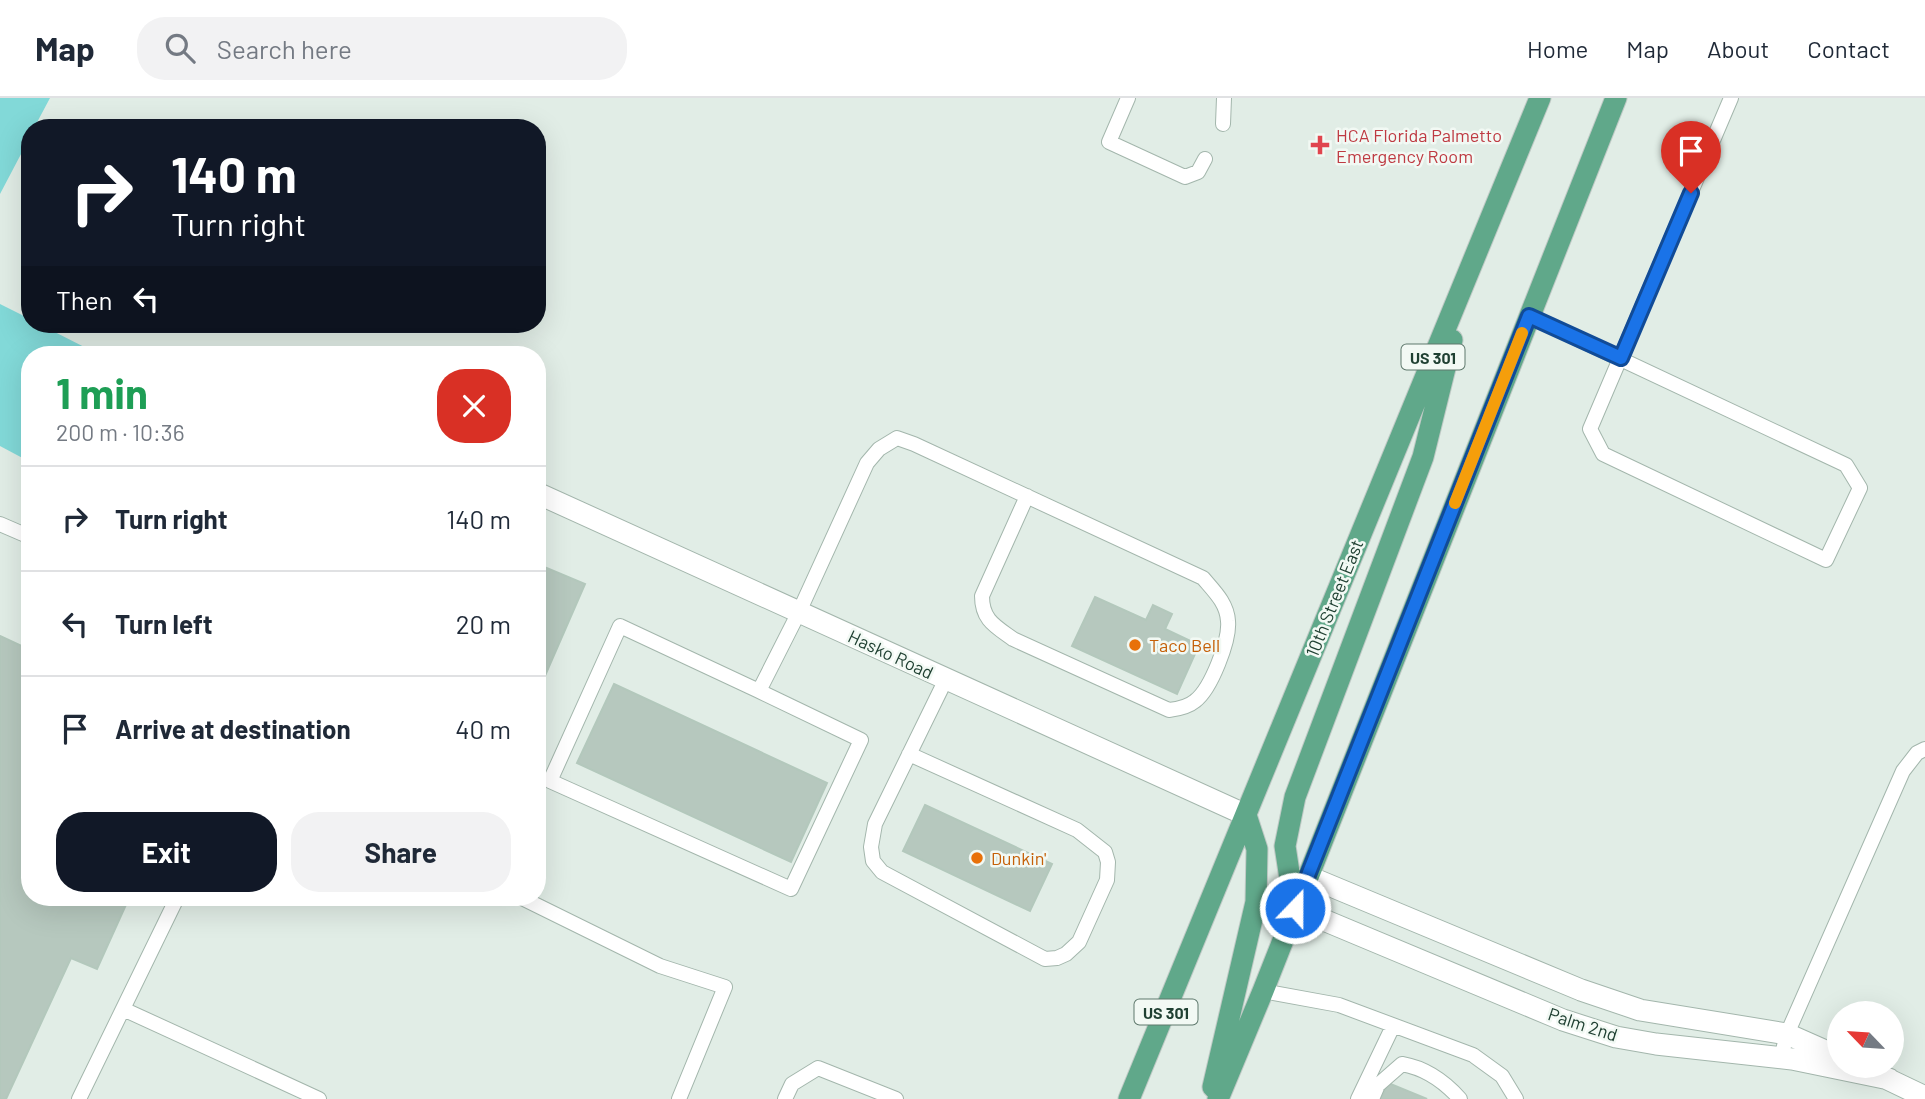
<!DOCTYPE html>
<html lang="en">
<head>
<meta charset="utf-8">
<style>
	:root { --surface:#fff; --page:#f2f2f3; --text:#1f2937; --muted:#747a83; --line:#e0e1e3; --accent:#111827 }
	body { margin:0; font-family:Barlow,sans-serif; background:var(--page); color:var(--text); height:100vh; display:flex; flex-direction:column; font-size:26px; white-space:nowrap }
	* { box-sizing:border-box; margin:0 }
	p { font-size:23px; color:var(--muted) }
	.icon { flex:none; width:38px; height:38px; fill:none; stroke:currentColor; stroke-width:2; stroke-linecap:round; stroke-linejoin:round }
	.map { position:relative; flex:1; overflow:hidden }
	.panel { position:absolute; left:21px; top:248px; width:525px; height:560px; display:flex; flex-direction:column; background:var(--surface); border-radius:28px; box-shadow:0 7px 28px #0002 }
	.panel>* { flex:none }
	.banner { position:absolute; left:21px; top:21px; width:525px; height:214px; border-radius:28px; box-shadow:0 7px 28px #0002; background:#111827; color:#fff; overflow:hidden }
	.needle { width:46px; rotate:295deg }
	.buttons { position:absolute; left:1827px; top:903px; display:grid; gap:14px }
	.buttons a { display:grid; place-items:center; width:77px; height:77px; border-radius:50%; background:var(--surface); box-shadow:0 7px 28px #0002; font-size:35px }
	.pin { position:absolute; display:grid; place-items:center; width:60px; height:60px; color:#fff; margin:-72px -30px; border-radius:50% 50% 50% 0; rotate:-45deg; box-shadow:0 0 7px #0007 }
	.pin .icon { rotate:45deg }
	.me { position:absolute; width:77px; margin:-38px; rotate:22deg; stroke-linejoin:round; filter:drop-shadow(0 0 5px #0008) }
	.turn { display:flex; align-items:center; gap:24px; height:147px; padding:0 35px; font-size:32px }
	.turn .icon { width:91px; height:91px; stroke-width:2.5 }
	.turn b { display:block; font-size:49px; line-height:60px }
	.then { display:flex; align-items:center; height:66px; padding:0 35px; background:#0003; gap:14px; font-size:26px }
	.round { display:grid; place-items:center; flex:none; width:74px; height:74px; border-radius:28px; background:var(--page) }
	.headline { display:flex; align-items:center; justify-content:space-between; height:119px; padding:0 35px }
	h1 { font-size:42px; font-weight:700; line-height:52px; color:#1e9e55 }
	.button { display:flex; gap:14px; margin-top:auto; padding:14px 35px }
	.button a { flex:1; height:80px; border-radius:28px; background:var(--accent); color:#fff; font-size:28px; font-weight:700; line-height:80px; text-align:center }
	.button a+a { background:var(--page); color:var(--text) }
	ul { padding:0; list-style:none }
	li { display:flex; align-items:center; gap:21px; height:105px; padding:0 35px; border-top:2px solid var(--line) }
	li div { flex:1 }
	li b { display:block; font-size:26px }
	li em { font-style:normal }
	header { display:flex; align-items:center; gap:42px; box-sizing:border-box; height:98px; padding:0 35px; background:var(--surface); border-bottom:2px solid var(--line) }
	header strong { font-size:33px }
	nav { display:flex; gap:38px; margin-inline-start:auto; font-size:24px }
	.search { width:490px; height:63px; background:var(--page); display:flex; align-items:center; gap:18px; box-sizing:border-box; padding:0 24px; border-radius:28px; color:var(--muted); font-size:26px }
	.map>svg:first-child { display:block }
</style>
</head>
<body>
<header>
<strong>Map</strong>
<div class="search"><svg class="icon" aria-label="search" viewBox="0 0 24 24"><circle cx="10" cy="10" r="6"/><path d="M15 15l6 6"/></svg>Search here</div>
<nav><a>Home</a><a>Map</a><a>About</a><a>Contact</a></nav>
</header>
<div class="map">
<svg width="1925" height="1001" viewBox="0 0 1925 1001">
	<rect width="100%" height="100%" fill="#e1ede6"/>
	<path fill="#82d9d8" d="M0 0H50L34 30H30V39L0 96Z
		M0 206 30 221V226H39L100 257H30V364L0 348Z"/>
	<path fill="#b6c8be" stroke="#b3c8bc" stroke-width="2" d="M537 466 585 486 537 596Z
		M1095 499 1146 522 1153 507 1172 516 1165 531 1199 547 1177 596 1072 548Z
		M0 538 30 552V800H129L97 871 71 860 6 1001H0Z
		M614 586 827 685 791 764 577 665Z
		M925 707 1052 766 1030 813 903 753Z
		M1388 985 1427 1001H1381Z"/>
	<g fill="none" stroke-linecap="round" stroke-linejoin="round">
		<g stroke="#a3b6ac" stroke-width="16">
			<path id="service" d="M1128 0 1109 44 1185 79 1198 74 1205 61
				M1223 26 1224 0
				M1529 218 1846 367 1860 390 1826 462 1603 356 1590 331 1731 0
				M0 426 30 439
				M759 593 861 642 791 791 550 683 620 528 759 593 799 514 867 365 879 351 897 340 914 346 1203 480C1214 493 1227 505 1228 523 1230 542 1211 591 1195 603 1188 609 1178 611 1169 612L1013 541C995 528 982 522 982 498L1027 398
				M909 656 1077 732 1105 754 1108 764 1107 782 1079 844 1066 856 1057 860 1045 861 882 774 873 763 871 749 875 726 946 581
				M522 800 660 868 725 889 679 1001
				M1263 893 1339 907 1473 957 1502 978 1516 1001
				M123 911 319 1001
				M1781 960 1787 936 1903 673 1917 655 1925 651
				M79 1001 177 800
				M785 1001 792 986 818 970 896 1001
				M1358 1001 1393 928
				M1372 1001 1378 987 1402 966C1425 970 1444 983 1460 1001"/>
		</g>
		<g stroke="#a3b6ac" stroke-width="23">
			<path id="minor" d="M537 395 1246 717
				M1307 778 1581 892 1640 912 1787 936 1839 959
				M1295 810 1563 922 1616 939 1656 946 1792 961 1889 981
				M1877 976 1925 999"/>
		</g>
		<g stroke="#c0cac6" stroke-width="23">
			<path id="primary" d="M1294 807 1285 748 1295 699 1423 359 1452 242
				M1213 989 1256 804 1257 751 1246 717
				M1129 1001 1540 0
				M1218 1001 1263 893 1616 0"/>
		</g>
		<use href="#service" stroke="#fff" stroke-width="14"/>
		<use href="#minor" stroke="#fff" stroke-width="21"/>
		<use href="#primary" stroke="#60a88a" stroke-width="21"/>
	</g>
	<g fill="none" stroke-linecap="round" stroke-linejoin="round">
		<g stroke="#114b97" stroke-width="18">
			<path id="route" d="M1295 810 1529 218 1621 260 1691 95"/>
		</g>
		<use href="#route" stroke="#1a73e8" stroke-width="12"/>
		<path stroke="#f59e0b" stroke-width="12" d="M1455 405 1522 235"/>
	</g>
	<path fill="#e0444e" stroke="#f2f9f4" stroke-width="2.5" d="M1316.5 36.5h7v7h7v7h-7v7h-7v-7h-7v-7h7z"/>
	<g fill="#e8710a" stroke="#f2f9f4" stroke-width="2.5">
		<circle cx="1135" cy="547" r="7"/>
		<circle cx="977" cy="760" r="7"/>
	</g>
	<g text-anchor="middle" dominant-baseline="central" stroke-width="5" stroke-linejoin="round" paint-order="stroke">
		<g fill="#f2f9f4" stroke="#5e786c" stroke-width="2">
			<rect x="1401.5" y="246.5" width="63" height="25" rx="5"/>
			<rect x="1134.5" y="901.5" width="63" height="25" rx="5"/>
		</g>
		<g font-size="16" font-weight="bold" fill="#1f4032">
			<text x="1433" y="259">US 301</text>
			<text x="1166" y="914">US 301</text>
		</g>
		<g font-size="18" fill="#be3a42" stroke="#f2f9f4" text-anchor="start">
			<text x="1336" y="37">HCA Florida Palmetto<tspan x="1336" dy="21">Emergency Room</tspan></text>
		</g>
		<g font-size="18" fill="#1f4032" stroke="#f2f9f4">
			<text transform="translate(1334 500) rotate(-68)">10th Street East</text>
			<text transform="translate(891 556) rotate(25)">Hasko Road</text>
			<text transform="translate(1583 926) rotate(18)">Palm 2nd</text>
		</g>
		<g font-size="18" fill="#c56008" stroke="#f2f9f4" text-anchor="start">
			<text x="1149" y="547">Taco Bell</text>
			<text x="991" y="760">Dunkin'</text>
		</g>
	</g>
</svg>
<div class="buttons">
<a><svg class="needle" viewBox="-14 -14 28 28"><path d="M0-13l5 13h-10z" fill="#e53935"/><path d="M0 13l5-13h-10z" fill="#747a83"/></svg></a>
</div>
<div class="pin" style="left:1691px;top:95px;background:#d93025"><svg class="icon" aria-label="arrive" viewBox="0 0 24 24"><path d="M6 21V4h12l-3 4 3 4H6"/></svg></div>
<svg class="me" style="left:1295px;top:810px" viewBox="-20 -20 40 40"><circle r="17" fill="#1a73e8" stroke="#fff" stroke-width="3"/><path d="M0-11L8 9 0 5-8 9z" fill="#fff"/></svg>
<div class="banner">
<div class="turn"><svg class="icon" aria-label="right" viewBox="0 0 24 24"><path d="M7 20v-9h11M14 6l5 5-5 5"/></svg><div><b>140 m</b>Turn right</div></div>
<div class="then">Then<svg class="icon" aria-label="left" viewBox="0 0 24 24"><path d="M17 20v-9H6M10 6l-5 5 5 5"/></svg></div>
</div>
<section class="panel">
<div class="headline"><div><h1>1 min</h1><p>200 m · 10:36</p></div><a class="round" style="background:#d93025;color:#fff"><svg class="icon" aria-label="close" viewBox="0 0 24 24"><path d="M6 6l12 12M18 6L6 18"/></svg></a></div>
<ul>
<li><svg class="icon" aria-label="right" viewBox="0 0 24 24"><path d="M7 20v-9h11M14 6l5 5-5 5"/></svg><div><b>Turn right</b></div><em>140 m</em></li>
<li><svg class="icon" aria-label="left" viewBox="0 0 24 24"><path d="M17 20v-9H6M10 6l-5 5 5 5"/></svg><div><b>Turn left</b></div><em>20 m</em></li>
<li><svg class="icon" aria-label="arrive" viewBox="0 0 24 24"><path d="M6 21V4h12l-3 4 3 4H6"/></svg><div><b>Arrive at destination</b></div><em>40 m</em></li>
</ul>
<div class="button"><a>Exit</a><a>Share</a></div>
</section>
</div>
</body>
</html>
